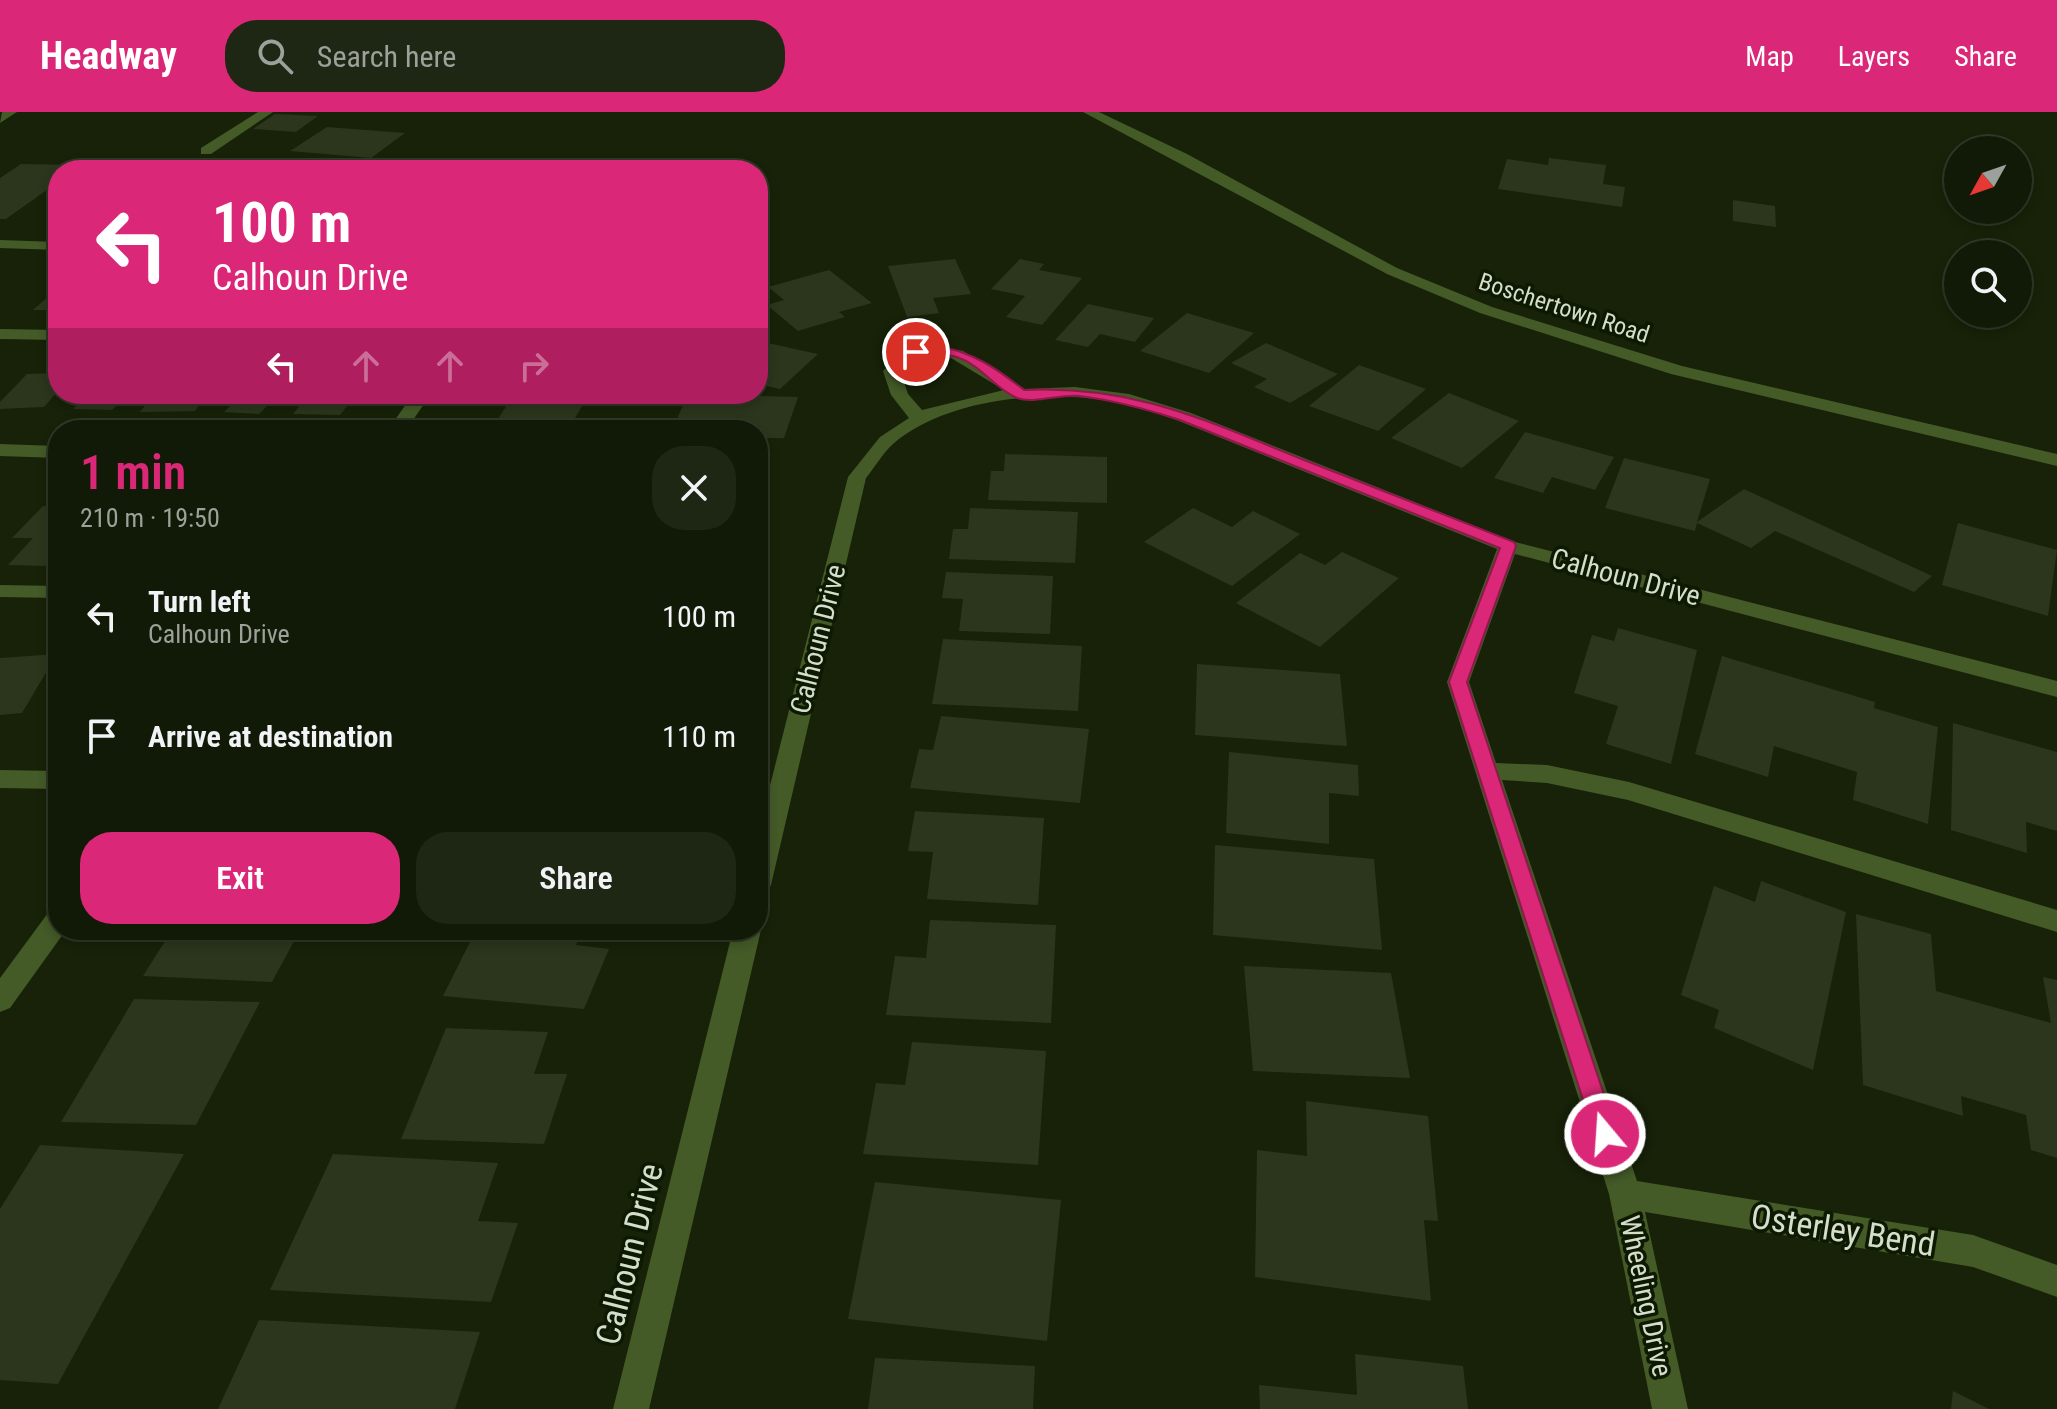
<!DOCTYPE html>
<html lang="en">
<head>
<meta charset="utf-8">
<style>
	:root { --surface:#111a06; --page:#1e2714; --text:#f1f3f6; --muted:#9ca19b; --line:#303828; --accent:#db2777 }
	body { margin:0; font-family:"Roboto Condensed",sans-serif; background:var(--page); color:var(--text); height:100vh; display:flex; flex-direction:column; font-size:30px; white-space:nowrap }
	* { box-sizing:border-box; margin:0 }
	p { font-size:26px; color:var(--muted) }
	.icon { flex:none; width:44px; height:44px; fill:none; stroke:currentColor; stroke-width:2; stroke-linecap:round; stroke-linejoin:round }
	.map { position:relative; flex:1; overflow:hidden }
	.side { position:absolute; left:48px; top:308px; width:720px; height:520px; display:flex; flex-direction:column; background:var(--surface); border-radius:32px; box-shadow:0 4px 12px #0003,0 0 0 2px var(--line) }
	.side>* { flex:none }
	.banner { position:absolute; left:48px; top:48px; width:720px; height:244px; border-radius:32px; box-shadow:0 4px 12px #0003,0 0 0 2px var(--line); background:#db2777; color:#fff; overflow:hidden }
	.needle { width:52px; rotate:230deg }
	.tools { position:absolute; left:1944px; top:24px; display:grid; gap:16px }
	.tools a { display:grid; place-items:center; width:88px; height:88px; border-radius:50%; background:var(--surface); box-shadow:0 4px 12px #0003,0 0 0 2px var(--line); font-size:40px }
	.pin { position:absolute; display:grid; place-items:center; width:68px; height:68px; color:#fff; margin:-34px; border:4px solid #fff; border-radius:50%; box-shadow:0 2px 8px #0007 }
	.me { position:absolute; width:88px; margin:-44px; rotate:342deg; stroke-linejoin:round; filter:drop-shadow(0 0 6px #0008) }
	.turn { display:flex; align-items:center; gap:28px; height:168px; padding:0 32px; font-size:36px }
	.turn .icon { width:104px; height:104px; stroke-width:2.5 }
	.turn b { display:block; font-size:56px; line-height:68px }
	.lanes { display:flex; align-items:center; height:76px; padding:0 32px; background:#0003; justify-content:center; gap:40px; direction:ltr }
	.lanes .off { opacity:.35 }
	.round { display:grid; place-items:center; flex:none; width:84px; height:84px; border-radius:32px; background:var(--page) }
	.head { display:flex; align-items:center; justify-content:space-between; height:136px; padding:0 32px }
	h1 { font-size:48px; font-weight:600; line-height:60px; color:var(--accent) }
	.action { display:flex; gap:16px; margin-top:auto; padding:16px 32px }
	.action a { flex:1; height:92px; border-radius:32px; background:var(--accent); color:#fff; font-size:32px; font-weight:600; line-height:92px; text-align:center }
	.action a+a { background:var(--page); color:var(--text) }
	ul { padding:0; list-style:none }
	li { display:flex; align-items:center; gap:24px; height:120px; padding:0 32px }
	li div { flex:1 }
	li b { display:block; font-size:30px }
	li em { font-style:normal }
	header { display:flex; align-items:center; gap:48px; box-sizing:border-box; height:112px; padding:0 40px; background:var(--accent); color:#fff }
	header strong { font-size:38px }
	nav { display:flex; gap:44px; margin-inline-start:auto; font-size:28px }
	.search { width:560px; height:72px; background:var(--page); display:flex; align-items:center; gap:20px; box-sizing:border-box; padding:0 28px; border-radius:32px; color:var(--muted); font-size:30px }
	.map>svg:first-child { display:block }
</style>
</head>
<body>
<header>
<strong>Headway</strong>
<div class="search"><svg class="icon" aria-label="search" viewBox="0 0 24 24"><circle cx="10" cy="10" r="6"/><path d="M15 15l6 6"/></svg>Search here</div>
<nav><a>Map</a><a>Layers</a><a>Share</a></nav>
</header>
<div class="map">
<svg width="2057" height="1297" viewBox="0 0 2057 1297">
	<rect width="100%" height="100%" fill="#172208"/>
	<path fill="#2b361c" d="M275 2 318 4 296 20 253 17Z
		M327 15 405 21 371 46 290 39Z
		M1549 46 1606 53 1603 72 1625 75 1622 95 1498 77 1507 47 1548 53Z
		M21 52 81 53 74 58H58V70L6 107H0V66Z
		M1733 88 1775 94 1776 115 1733 109Z
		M955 147 971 182 933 186 939 201 907 205 888 154Z
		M1020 147 1044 152 1039 158 1082 166 1042 213 1006 205 1025 184 991 177Z
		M829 158 872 191 839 200 845 205 798 219 767 193 784 188 768 175Z
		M58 176V198H33Z
		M1088 192 1154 206 1135 230 1100 222 1088 235 1055 228Z
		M1187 201 1254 221 1209 261 1140 239Z
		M758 229 818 242 780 277 758 272Z
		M1266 231 1338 262 1290 291 1254 275 1267 267 1231 251Z
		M1359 253 1426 277 1378 319 1309 294Z
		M58 261V279L44 295 0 297V290L27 262Z
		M1449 281 1519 309 1462 356 1391 326Z
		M89 282H128L112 298 73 297Z
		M154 282H207L195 299 140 300Z
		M242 282H279L259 302 224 300Z
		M309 282H357L340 303 293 302Z
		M514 282H589L568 318H491Z
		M688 282 798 285 784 326H758V318H672Z
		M1525 320 1614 345 1595 378 1552 365 1543 381 1494 366Z
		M1005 342 1107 345V391L988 388 991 359H1004Z
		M1624 346 1710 367 1697 410 1744 377 1932 464 1914 480 1775 419 1751 436 1697 411 1695 419 1605 396Z
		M43 394H58V440L46 454 8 453 33 426H12Z
		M970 396 1078 400 1075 451 949 447 953 417H968Z
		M1193 396 1232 415 1253 399 1300 422 1232 474 1144 430Z
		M1958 411 2057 438 2048 504 1942 473Z
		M1342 440 1399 466 1320 535 1236 491 1300 441 1325 453Z
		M946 460 1053 464 1050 522 959 519 963 487 942 486Z
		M1618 516 1697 538 1671 652 1606 632 1618 594 1574 581 1592 523 1614 529Z
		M943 527 1082 534 1078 599 932 592Z
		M57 542 22 601 0 603V546Z
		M1722 544 1875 590 1874 596 1938 615 1928 712 1853 688 1857 660 1774 634 1768 665 1695 642Z
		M1197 552 1340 562 1347 634 1195 623Z
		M941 604 1089 617 1080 691 910 676 919 637 933 638Z
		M1953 611 2057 640V719L2026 710 2027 741 1951 718Z
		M1229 640 1358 653 1359 684 1329 681V732L1226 721Z
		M915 699 1044 706 1038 793 927 787 933 740 908 739Z
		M1215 733 1374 747 1382 838 1213 823Z
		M1761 769 1846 800 1813 958 1714 916 1719 898 1681 883 1714 774 1755 790Z
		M1856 802 1931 822 1936 879 2051 911 2043 865 2057 868V1046L2031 1038 2026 1003 1961 984 1963 1004 1863 973Z
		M930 808 1056 813 1051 911 886 903 895 844 926 846Z
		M172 818H300L272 870 143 864Z
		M476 818H583L576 833 609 837 584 897 443 884Z
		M1244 854 1391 861 1410 966 1253 959Z
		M134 887 260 890 196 1013 61 1010Z
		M446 916 548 920 534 962H567L544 1032 401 1027Z
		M912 930 1046 939 1038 1053 863 1042 876 971 905 973Z
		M1306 989 1428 1004 1438 1109 1424 1108 1431 1189 1255 1165 1257 1038 1307 1044Z
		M40 1033 184 1042 58 1272 0 1268V1097Z
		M333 1042 498 1051 478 1109 518 1111 491 1190 270 1178Z
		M875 1070 1061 1088 1047 1229 848 1207Z
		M259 1208 480 1220 455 1297H218Z
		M1355 1242 1463 1254 1468 1297H1260L1259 1273 1357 1283Z
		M875 1246 1035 1254 1033 1297H868Z
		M1953 1279 1989 1297H1951Z"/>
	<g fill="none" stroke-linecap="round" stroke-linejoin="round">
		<path fill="#445a27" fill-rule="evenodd" d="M17 0 0 11 2 0Z
			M258 0H273L211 42H201V36Z
			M1083 0H1099L1187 42 1397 156 1492 195 1682 254 2057 342V354L1671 262 1480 201 1387 162Z
			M0 128 58 130V138L0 136Z
			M0 217 58 218V228L0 227Z
			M922 232 963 239 1025 277 1075 275 1129 282 1191 301 1515 430 2057 569V585L1515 442 1469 570 1496 651 1547 653 1629 670 2057 798V820L1628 688 1547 671 1502 668 1637 1069 1973 1123 2057 1153V1185L1973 1155 1645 1100 1688 1297H1652L1609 1082 1447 570 1497 437 1179 309C1162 303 1144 296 1126 292 1056 276 949 284 893 332 883 341 875 355 866 366L771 773 767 780 758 783V721L848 365 880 325 909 306 891 283 883 259 900 241ZM925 242 951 246 1004 278 922 298 908 282 901 260 912 248Z
			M413 282H431L406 318H388Z
			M0 332 58 334V346L0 344Z
			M0 473 58 474V486L0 485Z
			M0 658 58 659V677L0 676Z
			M58 798V818H66L10 896 0 900V866L48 801Z
			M758 813 761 818 649 1297H613L733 818H758Z"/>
	</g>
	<path fill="#db2777" stroke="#8e194d" stroke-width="2" d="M937 234C973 240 996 256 1024 278 1135 273 1204 308 1304 348 1374 375 1444 403 1514 430L1516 434 1467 570 1617 1022 1614 1029 1605 1032 1597 1029 1594 1022 1449 570 1500 436 1180 308C1146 297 1114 288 1079 284 1060 282 1034 292 1017 286 995 277 981 253 957 245 942 240 920 248 909 240Z"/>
	<g text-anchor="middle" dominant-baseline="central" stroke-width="7" stroke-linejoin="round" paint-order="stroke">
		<g font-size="24" fill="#d5ddcd" stroke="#0e1902">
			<text transform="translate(1564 196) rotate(18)">Boschertown Road</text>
		</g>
		<g font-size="28" fill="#d5ddcd" stroke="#0e1902">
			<text transform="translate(1626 465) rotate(15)">Calhoun Drive</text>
			<text transform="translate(818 527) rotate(-76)">Calhoun Drive</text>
			<text transform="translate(1646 1184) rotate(78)">Wheeling Drive</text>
		</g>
		<g font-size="34" fill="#d5ddcd" stroke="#0e1902">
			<text transform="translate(1843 1118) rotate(9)">Osterley Bend</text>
			<text transform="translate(629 1142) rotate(-76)">Calhoun Drive</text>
		</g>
	</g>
</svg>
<div class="tools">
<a><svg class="needle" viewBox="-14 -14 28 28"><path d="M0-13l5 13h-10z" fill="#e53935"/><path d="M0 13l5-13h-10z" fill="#9ca19b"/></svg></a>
<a><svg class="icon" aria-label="search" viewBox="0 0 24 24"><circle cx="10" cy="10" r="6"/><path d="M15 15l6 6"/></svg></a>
</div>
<div class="pin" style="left:916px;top:240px;background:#d93025"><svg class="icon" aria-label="arrive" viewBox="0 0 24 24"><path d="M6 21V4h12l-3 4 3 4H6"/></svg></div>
<svg class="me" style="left:1605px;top:1022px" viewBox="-20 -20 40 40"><circle r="17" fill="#db2777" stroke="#fff" stroke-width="3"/><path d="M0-11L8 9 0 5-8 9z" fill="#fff"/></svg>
<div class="banner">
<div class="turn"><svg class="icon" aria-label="left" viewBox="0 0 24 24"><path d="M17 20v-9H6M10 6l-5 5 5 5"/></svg><div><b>100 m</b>Calhoun Drive</div></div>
<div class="lanes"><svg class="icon" aria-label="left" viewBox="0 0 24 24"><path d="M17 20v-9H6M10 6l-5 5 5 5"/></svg><svg class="icon off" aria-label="ahead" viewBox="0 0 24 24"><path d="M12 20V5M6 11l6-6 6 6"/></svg><svg class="icon off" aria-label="ahead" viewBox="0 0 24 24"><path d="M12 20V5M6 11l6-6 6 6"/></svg><svg class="icon off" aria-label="right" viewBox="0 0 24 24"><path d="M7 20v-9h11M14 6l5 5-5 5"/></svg></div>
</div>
<section class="side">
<div class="head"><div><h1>1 min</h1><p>210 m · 19:50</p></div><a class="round"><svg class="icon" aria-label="close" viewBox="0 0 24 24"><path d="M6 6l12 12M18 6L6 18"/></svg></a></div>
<ul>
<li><svg class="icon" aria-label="left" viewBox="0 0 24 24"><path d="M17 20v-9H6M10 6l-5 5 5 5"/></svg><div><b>Turn left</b><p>Calhoun Drive</p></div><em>100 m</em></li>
<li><svg class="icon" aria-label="arrive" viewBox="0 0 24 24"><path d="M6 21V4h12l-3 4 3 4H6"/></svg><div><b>Arrive at destination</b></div><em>110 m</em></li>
</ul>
<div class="action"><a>Exit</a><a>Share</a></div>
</section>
</div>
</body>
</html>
